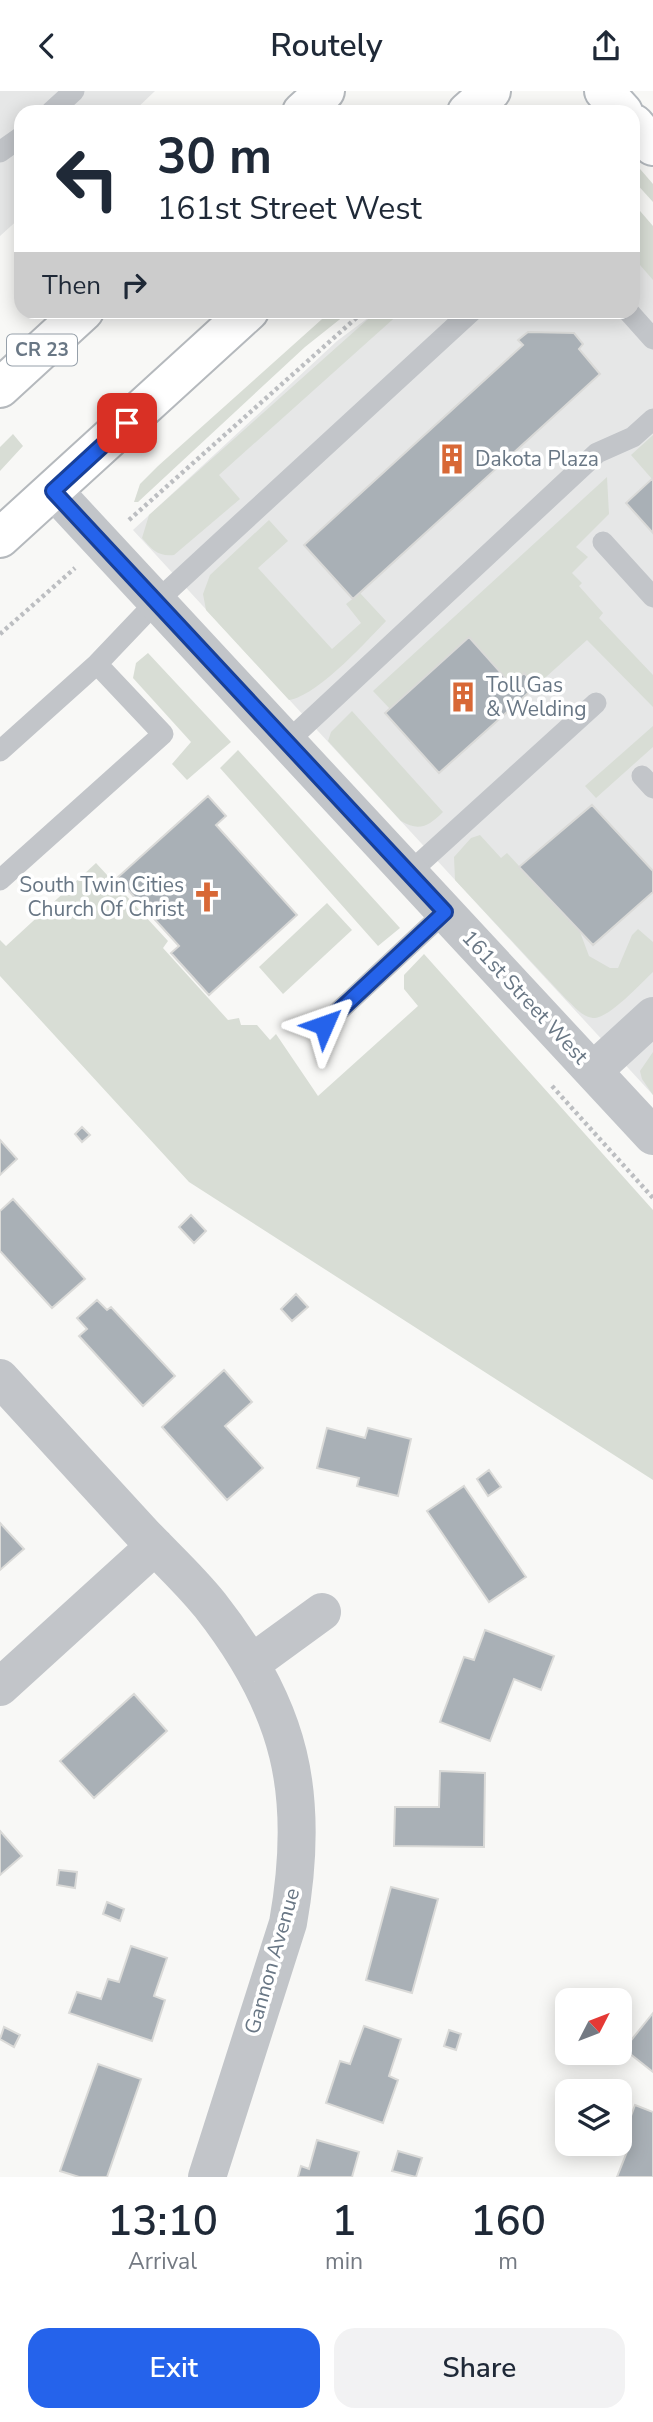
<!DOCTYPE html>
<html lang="en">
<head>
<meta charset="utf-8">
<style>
	:root { --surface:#fff; --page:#f2f2f3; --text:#1f2937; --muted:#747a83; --accent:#2563eb }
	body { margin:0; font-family:"Nunito Sans",sans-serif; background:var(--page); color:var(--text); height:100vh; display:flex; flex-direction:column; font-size:26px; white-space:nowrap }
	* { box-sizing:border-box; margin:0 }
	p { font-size:23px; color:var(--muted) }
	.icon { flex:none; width:38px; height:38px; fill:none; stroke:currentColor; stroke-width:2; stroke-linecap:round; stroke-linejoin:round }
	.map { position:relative; height:2086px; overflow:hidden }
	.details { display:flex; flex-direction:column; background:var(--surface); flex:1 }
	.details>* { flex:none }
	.guide { position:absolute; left:14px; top:14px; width:626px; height:214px; border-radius:21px; box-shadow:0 4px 18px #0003; background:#fff; color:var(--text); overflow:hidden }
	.needle { width:46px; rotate:48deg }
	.fabs { position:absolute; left:555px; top:1897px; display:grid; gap:14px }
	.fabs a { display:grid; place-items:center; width:77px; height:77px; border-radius:14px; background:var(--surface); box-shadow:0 4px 18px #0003; font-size:35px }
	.pin { position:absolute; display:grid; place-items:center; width:60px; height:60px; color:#fff; margin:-30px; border-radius:14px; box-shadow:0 4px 10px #0006 }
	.me { position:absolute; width:77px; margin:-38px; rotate:47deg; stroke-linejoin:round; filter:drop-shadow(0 0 5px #0008) }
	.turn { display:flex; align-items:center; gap:24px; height:147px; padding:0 28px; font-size:32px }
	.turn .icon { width:91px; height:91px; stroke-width:2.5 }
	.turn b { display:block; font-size:49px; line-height:60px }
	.then { display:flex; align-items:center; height:66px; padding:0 28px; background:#0003; gap:14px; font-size:26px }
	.eta { display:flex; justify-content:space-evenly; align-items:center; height:119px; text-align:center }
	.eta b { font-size:42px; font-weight:600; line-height:49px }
	.action { display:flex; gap:14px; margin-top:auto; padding:14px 28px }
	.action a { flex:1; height:80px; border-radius:21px; background:var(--accent); color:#fff; font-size:28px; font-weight:600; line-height:80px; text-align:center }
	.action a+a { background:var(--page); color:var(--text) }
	header { display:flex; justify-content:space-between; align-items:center; height:91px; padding:0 28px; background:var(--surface); font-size:32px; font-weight:600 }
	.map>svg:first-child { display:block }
</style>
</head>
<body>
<header><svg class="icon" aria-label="back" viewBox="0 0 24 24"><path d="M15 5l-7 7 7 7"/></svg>Routely<svg class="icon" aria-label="share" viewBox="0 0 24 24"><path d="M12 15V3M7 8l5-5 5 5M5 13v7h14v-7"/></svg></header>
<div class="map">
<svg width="653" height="2086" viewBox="0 0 653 2086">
	<rect width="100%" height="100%" fill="#f8f8f6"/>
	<path fill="#e6e7e7" d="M0 0H155L133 21H21V126L0 145Z
		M634 120 653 142V1004L133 439 337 250 376 221 634 220Z"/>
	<path fill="#d8ddd5" d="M634 71 653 93V111L634 90Z
		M634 113 653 135V189L634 167Z
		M331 220 349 221 305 256 138 411H134L140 393 158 375Z
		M401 221 219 384 240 408 174 464C159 466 152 459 142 447L149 424 376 221Z
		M13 343 23 355 0 380V356Z
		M653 344V387L652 388 631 364Z
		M607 386 609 423 576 456 588 466 572 482 582 492 579 495 603 522 599 527 653 584V616L587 549 536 595 524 582 511 593 469 546 390 618 373 600Z
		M269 429 288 450 258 477 332 558 361 532 346 513 360 502 386 530C365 552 317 605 289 609L206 519 203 503 210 484Z
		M148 562 231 651 187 689 172 673 191 651 133 587 136 572Z
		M352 620 443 721C429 735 419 741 401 730L328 650 331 641Z
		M653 635V656L596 707 585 695Z
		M238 659 400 837 378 855 220 677Z
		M480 744 501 767 507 762 580 841 589 865 610 877H618L632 844 638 838 653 851V881C641 892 609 928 593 927 582 926 573 914 566 908L455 789 454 766 471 747Z
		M96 772 168 850 163 857 228 929 239 927 241 934H257L270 949 276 943 318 1005 418 915 404 898V884L424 863 653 1119V1389L189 1091 0 885V849L6 855Z
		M327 812 352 839 283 903 259 876Z
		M653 961V1004L642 988 640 980Z"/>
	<path fill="#a9b0b6" stroke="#dadad8" stroke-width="2" d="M528 241 574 242 583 253 579 258 600 283 353 508 304 454 523 254 518 249Z
		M653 387V442L626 412Z
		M469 546 511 593 524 582 536 595 439 682 385 622Z
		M208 705 226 725 216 734 297 824 209 904 171 862 179 855 117 787Z
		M592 714 653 780V801L593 854 519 776Z
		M82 1036 90 1044 82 1051 75 1043Z
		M0 1049 17 1068 0 1084Z
		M13 1108 85 1188 52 1217 0 1160V1120Z
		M191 1124 206 1140 194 1152 179 1136Z
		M296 1203 308 1216 292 1230 281 1218Z
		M97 1209 107 1219 111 1216 175 1285 143 1315 79 1245 87 1238 77 1227Z
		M224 1279 252 1311 225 1335 263 1377 227 1409 162 1336Z
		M327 1337 365 1347 368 1337 411 1348 398 1405 357 1395 359 1387 317 1377Z
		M489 1379 501 1396 488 1405 477 1388Z
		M464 1395 526 1486 489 1511 427 1420Z
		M0 1432 24 1458 0 1479Z
		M485 1539 554 1565 541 1599 514 1588 490 1650 440 1631 464 1566 474 1569Z
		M134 1603 167 1640 94 1707 60 1670Z
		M440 1680 485 1682 484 1756 394 1755 395 1716H439Z
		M0 1740 22 1765 0 1784Z
		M59 1779 77 1781 75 1797 57 1794Z
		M391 1796 438 1808 412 1902 366 1889Z
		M107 1811 124 1818 120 1830 103 1823Z
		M131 1855 167 1867 154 1905 165 1909 152 1950 69 1922 77 1901 101 1908 108 1888 119 1891Z
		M653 1922V1981L624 1958Z
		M364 1935 401 1948 389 1985 398 1989 383 2032 326 2012 340 1970 350 1973Z
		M4 1936 20 1944 14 1956 0 1948Z
		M449 1939 461 1943 456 1959 444 1955Z
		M98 1973 141 1988 107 2086H79L60 2080Z
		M635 2014 653 2021V2086H617L628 2058 620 2055Z
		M317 2049 359 2061 352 2086H298L301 2075 309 2078Z
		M398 2060 422 2067 416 2086 392 2080Z"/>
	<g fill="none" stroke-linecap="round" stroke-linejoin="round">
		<g stroke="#b4b9be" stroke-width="42">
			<path id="secondary" d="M604 0 623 21
				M634 33 653 55"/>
		</g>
		<g stroke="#b5b9bd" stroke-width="42">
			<path id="primary" d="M302 21 325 0
				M467 21 491 0
				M0 297 84 220
				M0 447 249 220"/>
		</g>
		<path stroke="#bcbec1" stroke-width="4.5" stroke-dasharray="3.5 3.5" stroke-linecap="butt" d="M129 429 364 220
			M0 543 75 477
			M552 995 653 1107"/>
		<path stroke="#c2c5c9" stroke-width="21" d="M51 21 74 0
			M0 61 21 46
			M628 220 653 248
			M603 451 653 506
			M287 651 597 362 633 346 653 328
			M0 660 97 573 157 510 223 449 472 220
			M642 685 653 697
			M409 782 596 612
			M0 789 163 643 97 573
			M324 934 445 821"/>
		<path stroke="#c2c5c9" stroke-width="38" d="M53 399 653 1045
			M593 980 653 925
			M0 1287C48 1339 96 1391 144 1444 166 1467 190 1489 210 1514 291 1617 311 1703 288 1832L207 2086
			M252 1572 322 1521
			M0 1596 155 1455"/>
		<use href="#secondary" stroke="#fff" stroke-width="38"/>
		<use href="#primary" stroke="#fff" stroke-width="38"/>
	</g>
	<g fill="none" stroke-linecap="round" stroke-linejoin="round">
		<g stroke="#184099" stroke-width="18">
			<path id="route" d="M127 332 53 400 445 821 324 934"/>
		</g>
		<use href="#route" stroke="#2563eb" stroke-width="12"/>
	</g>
	<defs>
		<g id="building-bare" transform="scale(2.415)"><path d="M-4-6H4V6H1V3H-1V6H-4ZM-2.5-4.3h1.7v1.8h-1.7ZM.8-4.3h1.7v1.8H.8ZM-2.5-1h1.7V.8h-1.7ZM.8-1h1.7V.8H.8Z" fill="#d86836" stroke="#fff" stroke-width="2.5" paint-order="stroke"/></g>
		<g id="church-bare" transform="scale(2.415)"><path d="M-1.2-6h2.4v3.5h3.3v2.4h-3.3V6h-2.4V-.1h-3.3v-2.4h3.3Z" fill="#d86836" stroke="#fff" stroke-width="2.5" paint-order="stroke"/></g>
	</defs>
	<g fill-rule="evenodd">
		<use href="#building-bare" x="452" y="368"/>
		<use href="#building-bare" x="463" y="606"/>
		<use href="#church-bare" x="207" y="806"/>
	</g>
	<g text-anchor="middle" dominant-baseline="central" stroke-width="7" stroke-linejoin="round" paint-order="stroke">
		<rect fill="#fff" stroke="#96a0aa" stroke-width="2" x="7" y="243.5" width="70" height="31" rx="5"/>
		<g font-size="19" font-weight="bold" fill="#697785">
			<text x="42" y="259">CR 23</text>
		</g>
		<g font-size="21" fill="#697785" stroke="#fff" text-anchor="start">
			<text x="475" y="368">Dakota Plaza</text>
			<text x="486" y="594">Toll Gas<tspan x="486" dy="24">&amp; Welding</tspan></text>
			<text x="184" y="794" text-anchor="end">South Twin Cities<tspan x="184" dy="24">Church Of Christ</tspan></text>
		</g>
		<g font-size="21" fill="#697785" stroke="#fff">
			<text transform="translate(525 906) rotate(47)">161st Street West</text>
			<text transform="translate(272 1870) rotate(-74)">Gannon Avenue</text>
		</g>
	</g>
</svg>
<div class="fabs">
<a><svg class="needle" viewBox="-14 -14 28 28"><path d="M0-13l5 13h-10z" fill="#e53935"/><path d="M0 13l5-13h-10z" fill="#747a83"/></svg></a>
<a><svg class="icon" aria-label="layers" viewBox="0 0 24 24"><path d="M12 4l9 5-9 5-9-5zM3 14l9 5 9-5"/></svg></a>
</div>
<div class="pin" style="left:127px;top:332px;background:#d93025"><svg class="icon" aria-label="arrive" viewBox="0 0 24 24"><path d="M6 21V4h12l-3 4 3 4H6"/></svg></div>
<svg class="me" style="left:324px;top:934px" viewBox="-20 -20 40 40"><path d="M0-17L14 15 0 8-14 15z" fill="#2563eb" stroke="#fff" stroke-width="4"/></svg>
<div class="guide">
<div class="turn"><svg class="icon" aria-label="left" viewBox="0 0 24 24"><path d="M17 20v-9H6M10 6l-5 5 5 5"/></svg><div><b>30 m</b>161st Street West</div></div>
<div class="then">Then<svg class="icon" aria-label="right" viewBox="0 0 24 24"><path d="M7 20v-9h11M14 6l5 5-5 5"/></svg></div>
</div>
</div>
<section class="details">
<div class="eta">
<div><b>13:10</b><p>Arrival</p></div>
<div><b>1</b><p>min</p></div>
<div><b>160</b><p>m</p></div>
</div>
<div class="action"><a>Exit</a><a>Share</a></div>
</section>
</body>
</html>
